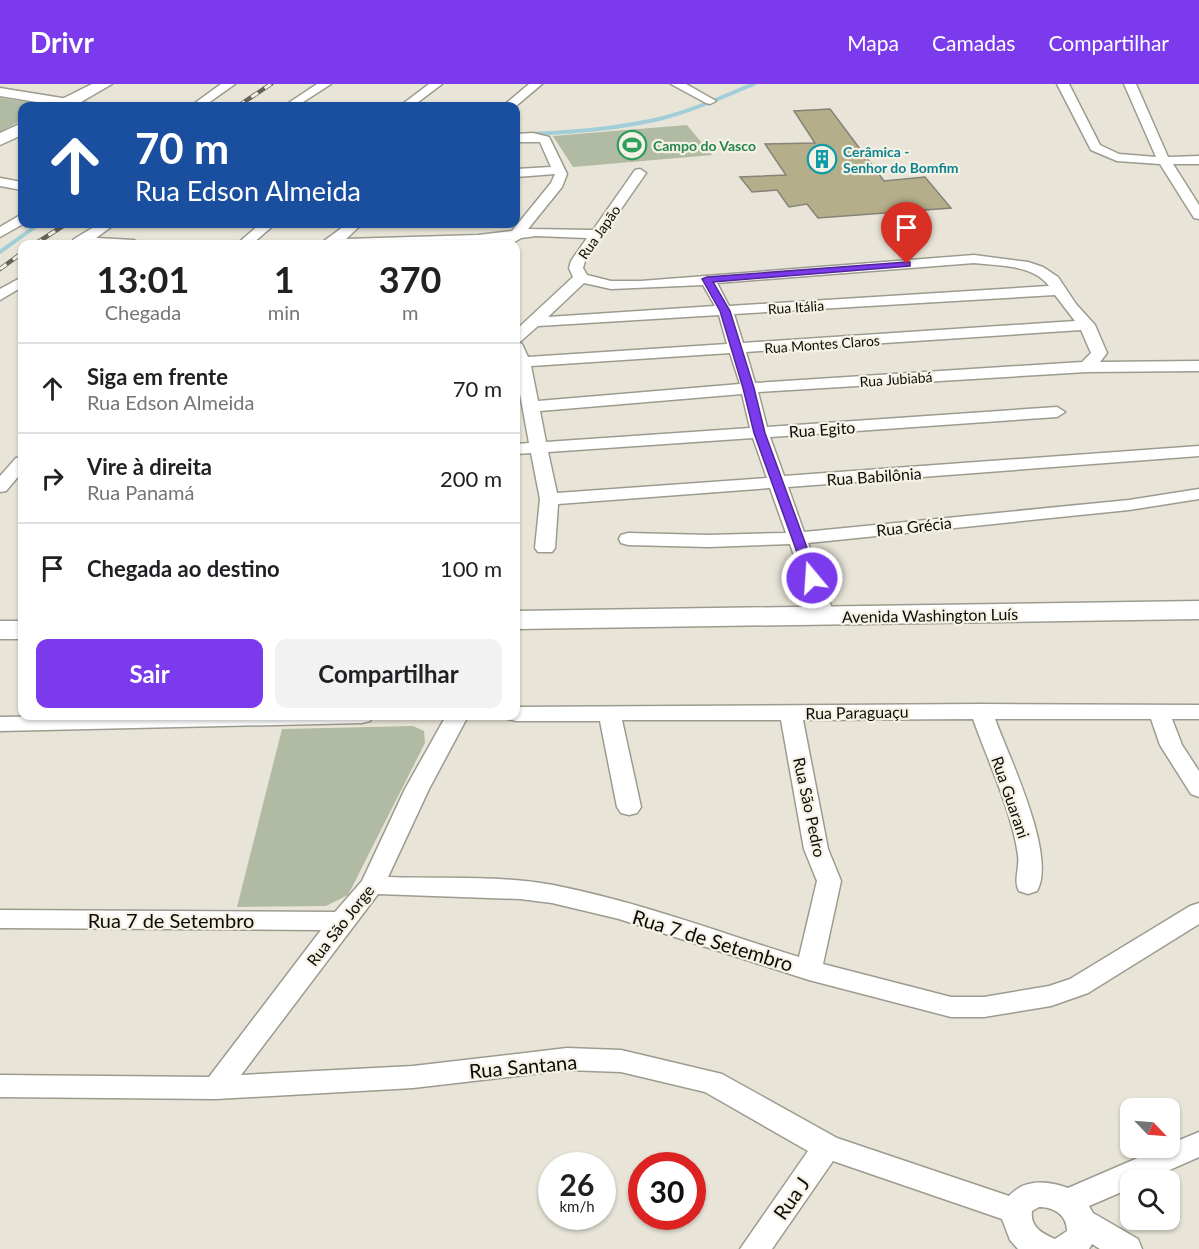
<!DOCTYPE html>
<html lang="pt">
<head>
<meta charset="utf-8">
<style>
	:root { --surface:#fff; --page:#f2f2f2; --text:#202124; --muted:#757577; --line:#e0e0e0; --accent:#7c3aed }
	body { margin:0; font-family:Lato,sans-serif; background:var(--page); color:var(--text); height:100vh; display:flex; flex-direction:column; font-size:22px; white-space:nowrap }
	* { box-sizing:border-box; margin:0 }
	p { font-size:20px; color:var(--muted) }
	.icon { flex:none; width:33px; height:33px; fill:none; stroke:currentColor; stroke-width:2; stroke-linecap:round; stroke-linejoin:round }
	.map { position:relative; flex:1; overflow:hidden }
	.side { position:absolute; left:18px; top:156px; width:502px; height:480px; display:flex; flex-direction:column; background:var(--surface); border-radius:12px; box-shadow:0 2px 4px #0004 }
	.side>* { flex:none }
	.top-card { position:absolute; left:18px; top:18px; width:502px; height:126px; border-radius:12px; box-shadow:0 2px 4px #0004; background:#1a4fa0; color:#fff; overflow:hidden }
	.needle { width:39px; rotate:115deg }
	.tools { position:absolute; left:1120px; top:1014px; display:grid; gap:12px }
	.tools a { display:grid; place-items:center; width:60px; height:60px; border-radius:12px; background:var(--surface); box-shadow:0 2px 4px #0004; font-size:30px }
	.speed { position:absolute; left:538px; top:1068px; display:flex; gap:12px; font-size:30px; font-weight:700; text-align:center }
	.speed>* { display:grid; place-content:center; width:78px; height:78px; border-radius:50%; background:var(--surface); box-shadow:0 2px 4px #0004; line-height:1 }
	.speed small { font-size:15px; font-weight:400 }
	.speed .limit { border:9px solid #d22; background:#fff; color:#111 }
	.pin { position:absolute; display:grid; place-items:center; width:51px; height:51px; color:#fff; margin:-62px -26px; border-radius:50% 50% 50% 0; rotate:-45deg; box-shadow:0 0 6px #0007 }
	.pin .icon { rotate:45deg }
	.me { position:absolute; width:66px; margin:-33px; rotate:342deg; stroke-linejoin:round; filter:drop-shadow(0 0 4px #0008) }
	.turn { display:flex; align-items:center; gap:21px; height:126px; padding:0 18px; font-size:27px }
	.turn .icon { width:78px; height:78px; stroke-width:2.5 }
	.turn b { display:block; font-size:42px; line-height:51px }
	.eta { display:flex; justify-content:space-evenly; align-items:center; height:102px; text-align:center }
	.eta b { font-size:36px; font-weight:700; line-height:42px }
	.button { display:flex; gap:12px; margin-top:auto; padding:12px 18px }
	.button a { flex:1; height:69px; border-radius:12px; background:var(--accent); color:#fff; font-size:24px; font-weight:700; line-height:69px; text-align:center }
	.button a+a { background:var(--page); color:var(--text) }
	ul { padding:0; list-style:none }
	li { display:flex; align-items:center; gap:18px; height:90px; padding:0 18px; border-top:2px solid var(--line) }
	li div { flex:1 }
	li b { display:block; font-size:22px }
	li em { font-style:normal }
	header { display:flex; align-items:center; gap:36px; box-sizing:border-box; height:84px; padding:0 30px; background:var(--accent); color:#fff }
	header strong { font-size:28px }
	nav { display:flex; gap:33px; margin-inline-start:auto; font-size:21px }
	.map>svg:first-child { display:block }
</style>
</head>
<body>
<header>
<strong>Drivr</strong>
<nav><a>Mapa</a><a>Camadas</a><a>Compartilhar</a></nav>
</header>
<div class="map">
<svg width="1199" height="1165" viewBox="0 0 1199 1165">
	<rect width="100%" height="100%" fill="#e8e5d8"/>
	<path fill="#b1baa2" d="M0 14 50 21 22 22V36L0 48Z
		M687 41 712 71 573 83 553 52Z
		M413 642 424 647 425 659 348 811 326 822 237 823 282 645Z"/>
	<g fill="none" stroke-linecap="round" stroke-linejoin="round">
		<path stroke="#a2ceda" stroke-width="4" d="M516 51C565 48 615 46 663 34 695 26 724 12 754 0
			M0 168 39 140"/>
	</g>
	<path fill="#b5ae8b" stroke="#858377" stroke-width="1.5" d="M830 25 884 97 925 93 951 124 818 134 807 120 789 123 777 106 752 108 740 93 786 91 765 60 815 59 794 27Z"/>
	<g fill="none" stroke-linecap="round" stroke-linejoin="round">
		<g stroke="#9d9b8f" stroke-width="3">
			<path id="minor" d="M221 0H235L204 22H191Z
				M317 0H331L297 22H284Z
				M429 0H442L413 22H400Z
				M529 0H542L516 22H503Z
				M671 0H686L716 17 710 20 706 19Z
				M1057 0H1069L1100 61 1119 70 1156 73 1124 0H1136L1168 73 1199 72V80H1173L1199 121V135L1194 134 1160 80 1117 77 1091 66Z
				M68 16 92 20 94 22 64 21V17Z
				M533 49 549 53 567 90 562 103 528 145 593 146 635 86 640 85 646 89 585 177 583 184 587 191 611 197H641L974 171 1028 178 1043 183 1058 193 1076 220 1095 241 1107 269 1100 278 1199 277V287L1087 288 758 308 767 343 1057 323 1065 328 1057 333 770 353 784 392 1199 362V372L788 403 804 448 1129 416 1199 405V415L1129 426 808 459 835 533 832 537H818L815 533 790 460 709 463 628 461 621 459 619 455 621 451 628 449 709 451 786 449 770 404 558 420 555 464 552 468H538L535 464 540 415 531 369 516 370V360L529 359 516 288V246L573 193 569 184 571 177 587 154 536 152 521 154 513 159 507 156 438 160H320L347 140H362L346 155 478 151 512 147 551 99 555 90 516 93V85L551 83 540 58H516V50ZM974 179C998 182 1033 180 1049 202L729 222 717 199ZM584 199 611 205 703 201 715 222 548 233ZM1055 211 1075 237 743 259 734 230ZM719 231 727 260 528 273 522 260 517 258 521 257 538 242ZM1081 246 1091 269 1082 278 755 299 746 268ZM730 269 740 300 538 317 531 282ZM742 310 750 344 546 358 540 327ZM753 354 767 394 557 409 548 368Z
				M0 94 22 98V106L0 102Z
				M22 130 23 140 0 153V143Z
				M99 140H115L96 154 134 156 141 160H74L72 158 74 155Z
				M260 140H275L252 160H237Z
				M22 193V203L0 216V205Z
				M22 373V388L6 407 0 408V392L16 374Z
				M981 620 1199 621V635H1172L1182 661 1199 687V713L1191 710 1160 661 1151 635H995C1009 673 1057 772 1037 807L1028 810 1019 807C1013 796 1020 784 1018 771 1012 728 988 677 973 635L803 636 828 765 841 797 823 880 951 913H984L1049 902 1070 895 1190 822 1199 819V840L1088 909 1051 922 984 933H951L809 896 619 835 552 819 520 815 378 810 241 991 413 982 567 964 621 966 722 990 837 1054 1009 1112C1025 1094 1048 1097 1068 1104L1161 1064H1170V1060L1199 1048V1073L1147 1096H1131V1104L1089 1122 1093 1129 1138 1155 1142 1165H1100L1092 1160 1089 1165H1018L1010 1156 1002 1135 833 1077 772 1165H740L808 1067 705 1008 621 988 567 986 413 1004 216 1015 0 1013V991L209 993 321 846 0 844V826L335 828 362 797 405 705 446 632H468L429 705 388 793C442 795 500 791 553 801 636 817 718 848 799 873L817 797 804 765 781 636H622L641 723 637 729 629 731 621 729 617 723 600 637H516L508 635 506 632H516V623ZM1039 1123C1054 1123 1067 1131 1067 1147L1055 1155C1042 1149 1030 1143 1032 1127Z
				M73 632H373L370 637 362 639 0 647V633Z"/>
		</g>
		<g stroke="#9d9b8f" stroke-width="3">
			<path id="tertiary" d="M0 4 68 15 75 19 73 22H62L0 12Z"/>
		</g>
		<g stroke="#9d9b8f" stroke-width="3">
			<path id="secondary" d="M92 0H112L74 22H54L56 18Z
				M22 39V51L0 61V49Z
				M1199 517V535L516 545V527Z
				M0 537H22V555H0Z"/>
		</g>
		<use href="#minor" fill="#fff" fill-rule="evenodd"/>
		<use href="#tertiary" fill="#fff" fill-rule="evenodd"/>
		<use href="#secondary" fill="#fff" fill-rule="evenodd"/>
		<g stroke="#65635b" stroke-width="4.5">
			<path id="rail" d="M238 22 271 0
				M35 160 66 140
				M0 185 22 169"/>
		</g>
		<use href="#rail" stroke="#f5f2e5" stroke-width="3" stroke-dasharray="8" stroke-linecap="butt"/>
	</g>
	<path fill="#7c3aed" stroke="#51269a" stroke-width="1.5" d="M907 178H910V182L713 198 730 227 754 304 765 349 818 494 812 497 807 496 754 349 743 304 720 227 702 195 707 193Z"/>
	<defs>
		<g id="stadium-ring" transform="scale(1.5)"><circle r="9.5" fill="#f5f2e5" stroke="#2e9e5b" stroke-width="1.5"/><path d="M0-5a6.5 5 0 1 0 0 10a6.5 5 0 1 0 0-10ZM-3.5-1.8h7v3.6h-7Z" fill="#2e9e5b"/></g>
		<g id="building-ring" transform="scale(1.5)"><circle r="9.5" fill="#f5f2e5" stroke="#0f9aa8" stroke-width="1.5"/><path d="M-4-6H4V6H1V3H-1V6H-4ZM-2.5-4.3h1.7v1.8h-1.7ZM.8-4.3h1.7v1.8H.8ZM-2.5-1h1.7V.8h-1.7ZM.8-1h1.7V.8H.8Z" fill="#0f9aa8"/></g>
	</defs>
	<g fill-rule="evenodd">
		<use href="#stadium-ring" x="632" y="61"/>
		<use href="#building-ring" x="822" y="75"/>
	</g>
	<g text-anchor="middle" dominant-baseline="central" stroke-width="4.5" stroke-linejoin="round" paint-order="stroke">
		<g font-size="14" font-weight="bold" fill="#27864d" stroke="#f5f2e5" text-anchor="start">
			<text x="653" y="61">Campo do Vasco</text>
		</g>
		<g font-size="14" font-weight="bold" fill="#0d838f" stroke="#f5f2e5" text-anchor="start">
			<text x="843" y="67">Cerâmica -<tspan x="843" dy="16">Senhor do Bomfim</tspan></text>
		</g>
		<g font-size="14" fill="#0c0b07" stroke="#f5f2e5">
			<text transform="translate(599 148) rotate(-55)">Rua Japão</text>
			<text transform="translate(796 223) rotate(-4)">Rua Itália</text>
			<text transform="translate(822 260) rotate(-4)">Rua Montes Claros</text>
			<text transform="translate(896 295) rotate(-4)">Rua Jubiabá</text>
		</g>
		<g font-size="16" fill="#0c0b07" stroke="#f5f2e5">
			<text transform="translate(822 345) rotate(-4)">Rua Egito</text>
			<text transform="translate(874 392) rotate(-4)">Rua Babilônia</text>
			<text transform="translate(914 442) rotate(-6)">Rua Grécia</text>
			<text transform="translate(930 531) rotate(-1)">Avenida Washington Luís</text>
			<text transform="translate(857 628) rotate(-1)">Rua Paraguaçu</text>
			<text transform="translate(1011 713) rotate(71)">Rua Guarani</text>
			<text transform="translate(810 723) rotate(78)">Rua São Pedro</text>
			<text transform="translate(340 841) rotate(-52)">Rua São Jorge</text>
		</g>
		<g font-size="20" fill="#0c0b07" stroke="#f5f2e5">
			<text x="171" y="836">Rua 7 de Setembro</text>
			<text transform="translate(713 856) rotate(17)">Rua 7 de Setembro</text>
			<text transform="translate(523 982) rotate(-5)">Rua Santana</text>
			<text transform="translate(791 1114) rotate(-55)">Rua J</text>
		</g>
	</g>
</svg>
<div class="tools">
<a><svg class="needle" viewBox="-14 -14 28 28"><path d="M0-13l5 13h-10z" fill="#e53935"/><path d="M0 13l5-13h-10z" fill="#757577"/></svg></a>
<a><svg class="icon" aria-label="search" viewBox="0 0 24 24"><circle cx="10" cy="10" r="6"/><path d="M15 15l6 6"/></svg></a>
</div>
<div class="speed"><div>26<small>km/h</small></div><div class="limit">30</div></div>
<div class="pin" style="left:907px;top:180px;background:#d93025"><svg class="icon" aria-label="arrive" viewBox="0 0 24 24"><path d="M6 21V4h12l-3 4 3 4H6"/></svg></div>
<svg class="me" style="left:812px;top:494px" viewBox="-20 -20 40 40"><circle r="17" fill="#7c3aed" stroke="#fff" stroke-width="3"/><path d="M0-11L8 9 0 5-8 9z" fill="#fff"/></svg>
<div class="top-card">
<div class="turn"><svg class="icon" aria-label="ahead" viewBox="0 0 24 24"><path d="M12 20V5M6 11l6-6 6 6"/></svg><div><b>70 m</b>Rua Edson Almeida</div></div>
</div>
<section class="side">
<div class="eta">
<div><b>13:01</b><p>Chegada</p></div>
<div><b>1</b><p>min</p></div>
<div><b>370</b><p>m</p></div>
</div>
<ul>
<li><svg class="icon" aria-label="ahead" viewBox="0 0 24 24"><path d="M12 20V5M6 11l6-6 6 6"/></svg><div><b>Siga em frente</b><p>Rua Edson Almeida</p></div><em>70 m</em></li>
<li><svg class="icon" aria-label="right" viewBox="0 0 24 24"><path d="M7 20v-9h11M14 6l5 5-5 5"/></svg><div><b>Vire à direita</b><p>Rua Panamá</p></div><em>200 m</em></li>
<li><svg class="icon" aria-label="arrive" viewBox="0 0 24 24"><path d="M6 21V4h12l-3 4 3 4H6"/></svg><div><b>Chegada ao destino</b></div><em>100 m</em></li>
</ul>
<div class="button"><a>Sair</a><a>Compartilhar</a></div>
</section>
</div>
</body>
</html>
